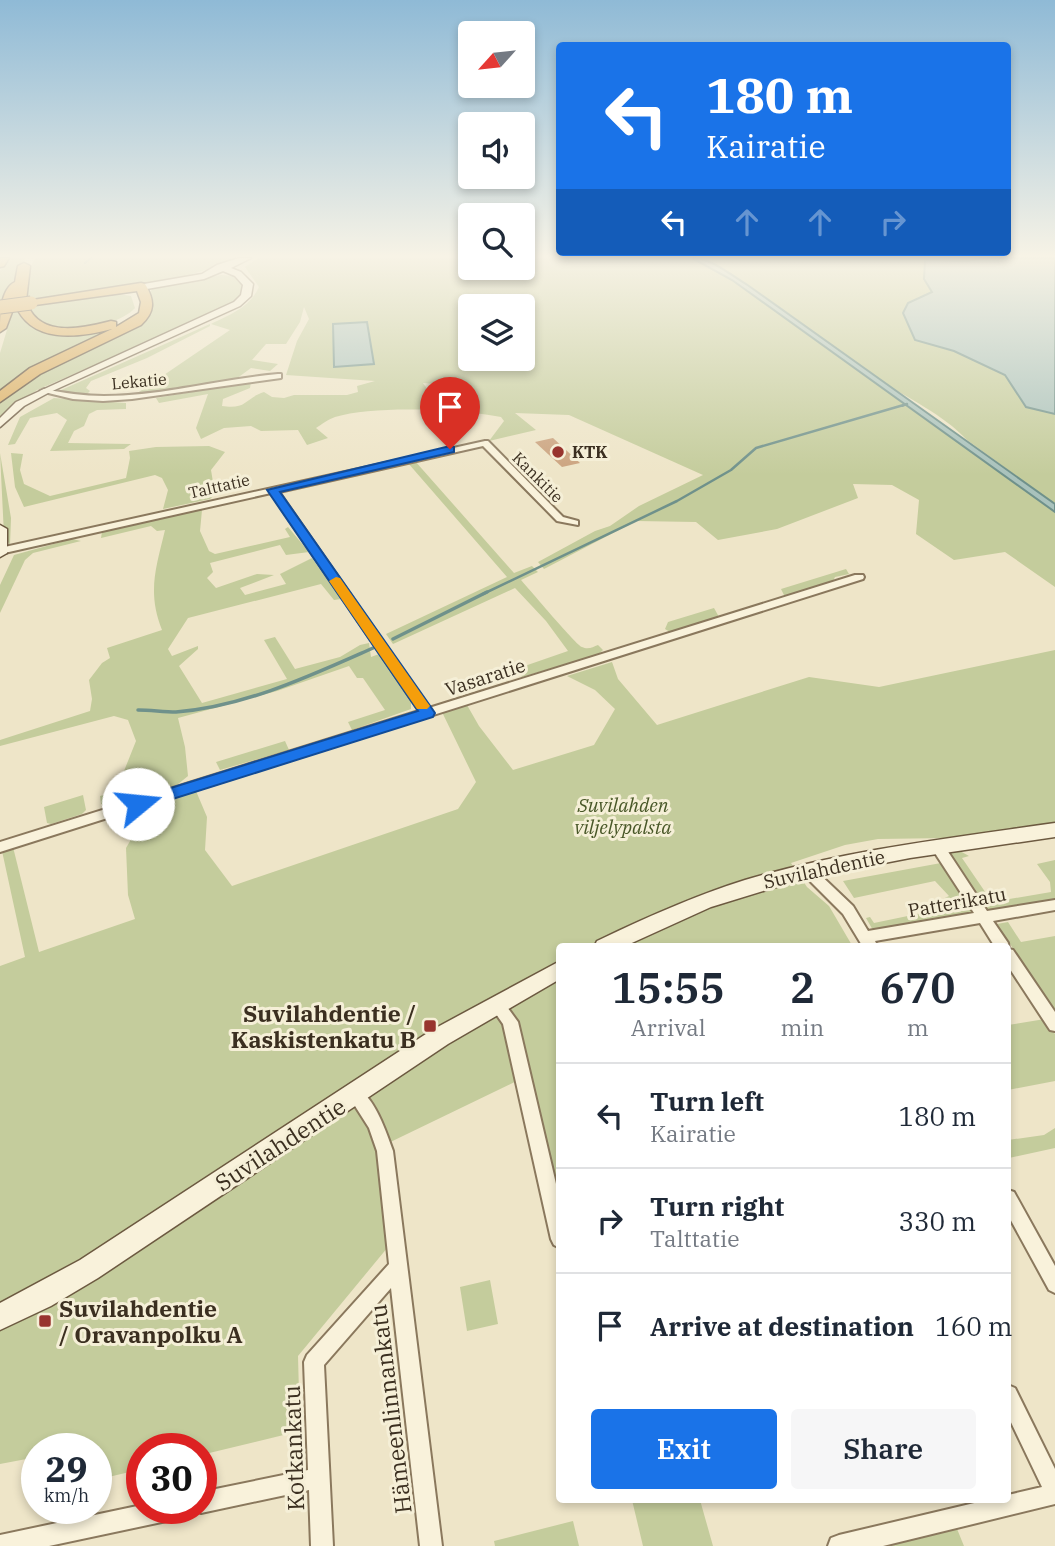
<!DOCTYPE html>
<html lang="en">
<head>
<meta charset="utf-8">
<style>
	:root { --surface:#fff; --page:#f6f6f7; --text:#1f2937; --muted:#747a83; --line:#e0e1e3; --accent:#1a73e8 }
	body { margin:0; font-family:"IBM Plex Serif",serif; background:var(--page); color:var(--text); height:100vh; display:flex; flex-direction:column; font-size:26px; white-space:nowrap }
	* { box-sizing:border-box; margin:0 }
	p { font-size:23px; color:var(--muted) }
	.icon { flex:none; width:38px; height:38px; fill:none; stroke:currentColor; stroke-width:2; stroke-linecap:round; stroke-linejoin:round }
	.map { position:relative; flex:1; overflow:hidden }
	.details { position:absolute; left:556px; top:943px; width:455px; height:560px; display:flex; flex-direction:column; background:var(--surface); border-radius:7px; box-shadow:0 4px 10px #0003 }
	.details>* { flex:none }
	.guide { position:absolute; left:556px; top:42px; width:455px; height:214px; border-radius:7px; box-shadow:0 4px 10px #0003; background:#1a73e8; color:#fff; overflow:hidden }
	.needle { width:46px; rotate:243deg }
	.tools { position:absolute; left:458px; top:21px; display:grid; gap:14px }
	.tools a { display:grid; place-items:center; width:77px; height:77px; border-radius:7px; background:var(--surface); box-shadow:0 4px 10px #0003; font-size:35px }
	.speed { position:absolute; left:21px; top:1433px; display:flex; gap:14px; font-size:35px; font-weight:700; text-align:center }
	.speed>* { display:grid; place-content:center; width:91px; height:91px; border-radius:50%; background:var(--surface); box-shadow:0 4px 10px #0003; line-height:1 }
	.speed small { font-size:18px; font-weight:400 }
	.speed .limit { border:10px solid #d22; background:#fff; color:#111 }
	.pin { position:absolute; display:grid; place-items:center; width:60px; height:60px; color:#fff; margin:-72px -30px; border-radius:50% 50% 50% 0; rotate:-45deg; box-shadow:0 0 7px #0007 }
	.pin .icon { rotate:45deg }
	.me { position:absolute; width:77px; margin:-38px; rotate:73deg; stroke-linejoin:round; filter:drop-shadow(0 0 5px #0008) }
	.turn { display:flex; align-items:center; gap:24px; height:147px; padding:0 35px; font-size:32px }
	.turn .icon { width:91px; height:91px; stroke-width:2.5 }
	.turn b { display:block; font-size:49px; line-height:60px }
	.lanes { display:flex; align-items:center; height:66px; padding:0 35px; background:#0003; justify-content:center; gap:35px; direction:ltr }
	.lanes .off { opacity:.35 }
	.eta { display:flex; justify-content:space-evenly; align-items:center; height:119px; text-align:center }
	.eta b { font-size:42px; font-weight:600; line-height:49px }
	.primary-button { display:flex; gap:14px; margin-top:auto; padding:14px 35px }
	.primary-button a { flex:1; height:80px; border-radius:7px; background:var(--accent); color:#fff; font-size:28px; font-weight:600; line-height:80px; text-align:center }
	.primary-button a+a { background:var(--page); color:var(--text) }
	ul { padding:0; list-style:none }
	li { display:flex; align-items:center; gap:21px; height:105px; padding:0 35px; border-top:2px solid var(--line) }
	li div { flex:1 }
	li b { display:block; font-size:26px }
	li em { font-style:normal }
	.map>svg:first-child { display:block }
</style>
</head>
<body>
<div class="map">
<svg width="1055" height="1546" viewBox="0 0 1055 1546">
	<rect width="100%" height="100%" fill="#eee5c8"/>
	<path fill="#c4cc9c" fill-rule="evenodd" d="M8 258H25L8 291 0 315V271Z
		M35 258H234C170 289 93 292 23 302L29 271Z
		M258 258H471V268H523V258H692L732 280 1055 512V587L1005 552 954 560 916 534 919 500 892 485 853 484 858 498 777 529 718 540 696 522 636 521 544 569 538 562 595 531 610 526 639 506 703 475 569 415 515 413 536 430 489 441 504 421 501 417C461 409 374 405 335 417 329 419 322 424 316 428L328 438 307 445 298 430 261 431 251 426 224 428 201 439 196 428 208 394 159 403 156 398 251 382 250 388 223 399 222 406C247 410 245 398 264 392L272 397 284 398 294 395H347L358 392 357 386 375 381 286 375 297 341 309 319 304 307 300 322 286 344H266L252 360 278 364 270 371 251 368 236 379 153 394H136L230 330 211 324C231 314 249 308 259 287L245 267ZM471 306H523V359H471ZM423 383 499 389 473 387 441 394 453 402V406L432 407 428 399 430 393Z
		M699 258H981L968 261 926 260 1055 325V504L967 440C943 414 907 398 878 379 819 338 764 290 699 258Z
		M221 275 233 276 243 284 242 296 230 306 37 390 0 419V403L25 380 148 315 153 307 149 294 152 289Z
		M138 293H141L145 307 143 313 130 324 49 361 0 394V353L16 300C18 307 19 315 24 320 51 347 116 332 142 311L143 303Z
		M118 294 131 296 135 308C118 327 55 340 35 320 31 317 28 310 26 306Z
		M210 324V326L147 358 91 381 86 388 90 391 87 394 59 391Z
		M54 398 126 403V409L97 410 89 414 84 426 74 431 68 443 131 444 124 449 50 451 67 420 57 413 30 418 15 444 8 445 20 417Z
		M209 446 225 452 211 470 215 494 210 499 163 509 168 490 162 478 155 475 24 507 15 487 11 453 23 454 20 470 24 484 50 496 126 478 130 458 129 451 156 447Z
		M0 453 11 518 10 545 4 535Z
		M415 461 514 573 532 566 538 572 521 580C530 590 577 646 582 647 588 650 593 647 598 645L603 650 599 654 522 677 516 669 568 651 546 621 515 588 393 644 386 634 507 577 408 463Z
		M196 510H202L200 531 209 551 215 554 290 537 285 529 288 527 309 552 286 555 280 545 210 563 213 572 207 578 216 588 257 574 274 575 240 588 245 595 286 584 280 574 312 558 341 599 334 600 321 584 188 618 168 649 172 656 198 646V649L179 666 202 703 287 679 264 640 275 637 295 669 340 657 360 645 369 643 371 657 379 654 411 700V709L352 730 348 722 385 710 363 678H357L349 666 277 691 178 718 185 747 188 776 177 785 104 805 101 804 100 796 119 791 118 786 136 741 128 720 114 716 0 746V740L90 711 92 699 89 680 102 663 110 658 107 648 162 630C147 592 156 568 165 530L157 531 151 526 101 538 102 532Z
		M72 539 81 541 33 553 25 560 0 613V585L14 555Z
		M846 569 849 574 835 577 833 581 789 595H784L781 589Z
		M714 608 719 617 670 632 665 629 668 622Z
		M1055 650V823L948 838 878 839 845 845 791 863 807 887 829 906 853 947H560V1200L529 1075 376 1149 388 1247 298 1356 300 1431 201 1455V1449H142V1469L96 1480V1449H92V1445L74 1449H37V1457L0 1464V966L25 957 2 851 13 847 39 952 135 919 128 895 126 848 149 809 196 791 207 817 205 850 232 886 458 809 476 782 442 712 467 705 479 726 513 770 594 745 615 709 595 690 567 676 612 662 618 679 657 725 809 677 879 687Z
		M285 741 289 750 220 770 216 762Z
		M83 795 86 810 82 814 51 824 47 823 44 807Z
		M960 851 969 856 962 858 992 902 1051 892 1050 882 1037 864 1055 860V899L988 912 950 856 952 852Z
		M941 863 975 914 874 932 866 918 870 917 874 923 951 907 945 898 949 896 935 881 854 898 843 881Z
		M1008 922 1021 942 1055 936V1008L1053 1009 997 924Z
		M1045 1019 1055 1034V1081L1008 1090V1025Z
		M1055 1128V1148L1009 1158 1008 1140 1044 1135Z
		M490 1280 498 1324 467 1331 460 1287Z
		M632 1500H700L713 1546H643Z
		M953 1519 964 1546H840Z
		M573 1521 579 1546H495L494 1541Z"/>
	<path fill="#a9c2bc" stroke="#6f918b" stroke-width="2" d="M692 258C712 258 732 276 749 286L1055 504V512L732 280Z
		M981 258H1055V414L1026 407 1005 375 954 351 915 340 903 313 908 303 932 292 924 279 925 260 968 261Z
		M367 322 374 364 334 367 333 324Z"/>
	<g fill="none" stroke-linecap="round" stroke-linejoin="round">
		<path stroke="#6f918b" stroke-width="2" d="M85 263 91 258
			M902 406 907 404"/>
		<path stroke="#6f918b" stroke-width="2.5" d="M483 594 677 501 731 470 756 448 907 404"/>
		<path stroke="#6f918b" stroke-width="3.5" d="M393 639 487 592
			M138 710C151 710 163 712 176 712 244 707 312 675 373 648"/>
	</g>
	<path fill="#cba37f" d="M553 438 580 463 562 467 535 442Z"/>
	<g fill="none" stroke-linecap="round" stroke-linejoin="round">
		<g stroke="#8a785d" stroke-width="4">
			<path id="street" d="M278 374H281V378L132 399 103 401 73 399 40 391 44 389C64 393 83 396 104 396 162 396 220 379 278 374Z
				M485 441H488L563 517 578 521V525L557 521 483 446 279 492 429 708 855 575H863L864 577 863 579 0 852V842L419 711 271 493 0 554V548Z
				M938 842 943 844 987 911 1055 900V910L993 921 1008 943 1009 949 1013 950 1055 1012V1031L1050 1030 1008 966V947H995L980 923 875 941 878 947H863L843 914 800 871 802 867H812L853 906 868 931 974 913 931 847 933 844Z
				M497 998 502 1000 518 1022 560 1201V1248L554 1245 551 1239 503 1024 489 1004 492 1000Z
				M356 1088C374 1095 387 1134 393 1151L442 1546H420L391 1288 324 1365 333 1546H311L309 1490 201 1513 193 1508H201V1492L308 1470 304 1362 307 1355 389 1264 377 1151 369 1128 348 1095 350 1090Z
				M1008 1190 1014 1192 1055 1266V1293L1049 1290 1008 1215Z
				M1008 1385 1015 1388 1055 1469V1504L883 1546H828L831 1538 839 1535 987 1500H1008V1495L1042 1487 1008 1416Z
				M142 1505V1508H186L183 1515 176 1519 49 1546H0V1535Z"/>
		</g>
		<g stroke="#6c5940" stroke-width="3">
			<path id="secondary" d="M239 258H251L231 268 241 272 253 284 251 296 240 306 48 393 24 406 0 427V418L16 402 234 302 241 295 243 285 235 276 223 271 204 279 141 290 138 289V285L202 274 217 265Z
				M0 525 7 529V553L0 557Z
				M1055 823V837L910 858 802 879 711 907 623 947H594L597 941C645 918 694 896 745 880 846 850 951 838 1055 823Z
				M560 961V979L448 1044 98 1278 51 1306 0 1330V1303L80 1260 432 1030Z"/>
		</g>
		<g stroke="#584631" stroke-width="3">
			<path id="highway" d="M0 258H9L4 266 0 267Z
				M24 263 30 266 26 301 141 283 145 284C155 301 155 312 141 325L40 374 0 402V391L30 368 112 329C77 338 31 344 15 304L6 328 0 332C0 317 0 289 15 282L18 266ZM137 291 141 302 139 313 116 327V322L111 321C84 328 42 338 28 306Z"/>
		</g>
		<use href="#street" fill="#f9f2db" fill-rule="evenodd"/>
		<use href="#secondary" fill="#f9f2db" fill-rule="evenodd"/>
		<use href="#highway" fill="#dbab5b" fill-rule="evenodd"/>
		<g stroke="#584631" stroke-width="15" stroke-linecap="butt">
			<path id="highway-bridge" d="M0 307 31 303"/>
		</g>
		<use href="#highway-bridge" stroke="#dbab5b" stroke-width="13"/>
	</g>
	<linearGradient id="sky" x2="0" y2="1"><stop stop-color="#8fbad6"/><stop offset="0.54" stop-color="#f7f3e6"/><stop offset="1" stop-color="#f7f3e6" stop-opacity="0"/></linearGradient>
	<rect width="1055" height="475" fill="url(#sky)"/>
	<path fill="#1a73e8" stroke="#114b97" stroke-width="2" d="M450 446 454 447V452L280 492 433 710 435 713 433 717 144 808H132L130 804 132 800 418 711 267 490Z"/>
	<path fill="#f59e0b" d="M336 577 340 578 427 702 430 706 427 709H417L329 581Z"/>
	<g fill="#98342e" stroke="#f5efd7" stroke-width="2.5">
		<circle cx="558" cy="452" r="7"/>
		<rect x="423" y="1019" width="14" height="14" rx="3.5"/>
		<rect x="38" y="1314" width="14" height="14" rx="3.5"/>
	</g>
	<g text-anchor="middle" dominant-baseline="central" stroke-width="6" stroke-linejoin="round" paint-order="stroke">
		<g font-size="16" fill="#3b2f20" stroke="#f5efd7">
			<text transform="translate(139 381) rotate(-5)">Lekatie</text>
			<text transform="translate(538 477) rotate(45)">Kankitie</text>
			<text transform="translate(219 486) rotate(-13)">Talttatie</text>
		</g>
		<g font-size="16" font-weight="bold" fill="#3b2f20" stroke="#f5efd7" text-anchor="start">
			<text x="572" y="452">KTK</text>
		</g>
		<g font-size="19" fill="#3b2f20" stroke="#f5efd7">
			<text transform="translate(485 677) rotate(-18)">Vasaratie</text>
			<text transform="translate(824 869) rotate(-12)">Suvilahdentie</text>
			<text transform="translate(957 902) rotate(-10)">Patterikatu</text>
		</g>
		<g font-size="19" font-style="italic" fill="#485727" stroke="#f5efd7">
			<text x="623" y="805">Suvilahden<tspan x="623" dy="22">viljelypalsta</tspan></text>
		</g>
		<g font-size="23" font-weight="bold" fill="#3b2f20" stroke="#f5efd7" text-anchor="end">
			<text x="416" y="1013">Suvilahdentie /<tspan x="416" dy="26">Kaskistenkatu B</tspan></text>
			<text x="59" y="1308" text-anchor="start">Suvilahdentie<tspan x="59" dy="26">/ Oravanpolku A</tspan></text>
		</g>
		<g font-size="23" fill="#3b2f20" stroke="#f5efd7">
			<text transform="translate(280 1144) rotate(-33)">Suvilahdentie</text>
			<text transform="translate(390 1409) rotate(-97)">Hämeenlinnankatu</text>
			<text transform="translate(293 1448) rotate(-92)">Kotkankatu</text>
		</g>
	</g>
</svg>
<div class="tools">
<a><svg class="needle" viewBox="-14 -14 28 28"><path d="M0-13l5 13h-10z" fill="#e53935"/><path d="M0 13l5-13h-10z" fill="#747a83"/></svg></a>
<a><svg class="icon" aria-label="sound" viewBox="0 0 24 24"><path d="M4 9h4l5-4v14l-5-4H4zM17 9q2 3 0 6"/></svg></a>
<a><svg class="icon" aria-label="search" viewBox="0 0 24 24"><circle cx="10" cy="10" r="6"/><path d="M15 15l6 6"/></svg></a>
<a><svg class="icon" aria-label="layers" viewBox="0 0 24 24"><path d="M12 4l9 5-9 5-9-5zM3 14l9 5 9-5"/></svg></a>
</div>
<div class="speed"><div>29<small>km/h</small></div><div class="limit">30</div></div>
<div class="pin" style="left:450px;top:449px;background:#d93025"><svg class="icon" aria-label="arrive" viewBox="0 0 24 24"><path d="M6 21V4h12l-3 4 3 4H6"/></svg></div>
<svg class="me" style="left:138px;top:804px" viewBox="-20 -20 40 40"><circle r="19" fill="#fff"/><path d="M0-13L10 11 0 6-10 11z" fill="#1a73e8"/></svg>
<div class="guide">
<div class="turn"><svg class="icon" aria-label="left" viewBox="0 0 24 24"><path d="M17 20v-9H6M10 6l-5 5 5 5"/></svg><div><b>180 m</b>Kairatie</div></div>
<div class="lanes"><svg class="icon" aria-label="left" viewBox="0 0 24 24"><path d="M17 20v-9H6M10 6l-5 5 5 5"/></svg><svg class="icon off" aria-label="ahead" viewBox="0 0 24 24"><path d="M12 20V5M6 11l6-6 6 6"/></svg><svg class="icon off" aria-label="ahead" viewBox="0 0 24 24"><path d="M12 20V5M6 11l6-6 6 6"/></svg><svg class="icon off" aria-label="right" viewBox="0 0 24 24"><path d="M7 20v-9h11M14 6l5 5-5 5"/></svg></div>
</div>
<section class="details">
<div class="eta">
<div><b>15:55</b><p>Arrival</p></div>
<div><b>2</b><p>min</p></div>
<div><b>670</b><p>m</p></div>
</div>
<ul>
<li><svg class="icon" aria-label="left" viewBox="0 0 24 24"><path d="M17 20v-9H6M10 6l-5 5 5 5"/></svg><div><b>Turn left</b><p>Kairatie</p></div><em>180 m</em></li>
<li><svg class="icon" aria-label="right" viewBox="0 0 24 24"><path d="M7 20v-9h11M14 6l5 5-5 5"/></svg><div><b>Turn right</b><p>Talttatie</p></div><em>330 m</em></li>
<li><svg class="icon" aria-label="arrive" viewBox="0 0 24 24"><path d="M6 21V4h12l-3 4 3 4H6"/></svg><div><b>Arrive at destination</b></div><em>160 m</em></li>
</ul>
<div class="primary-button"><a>Exit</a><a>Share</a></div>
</section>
</div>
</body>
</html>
